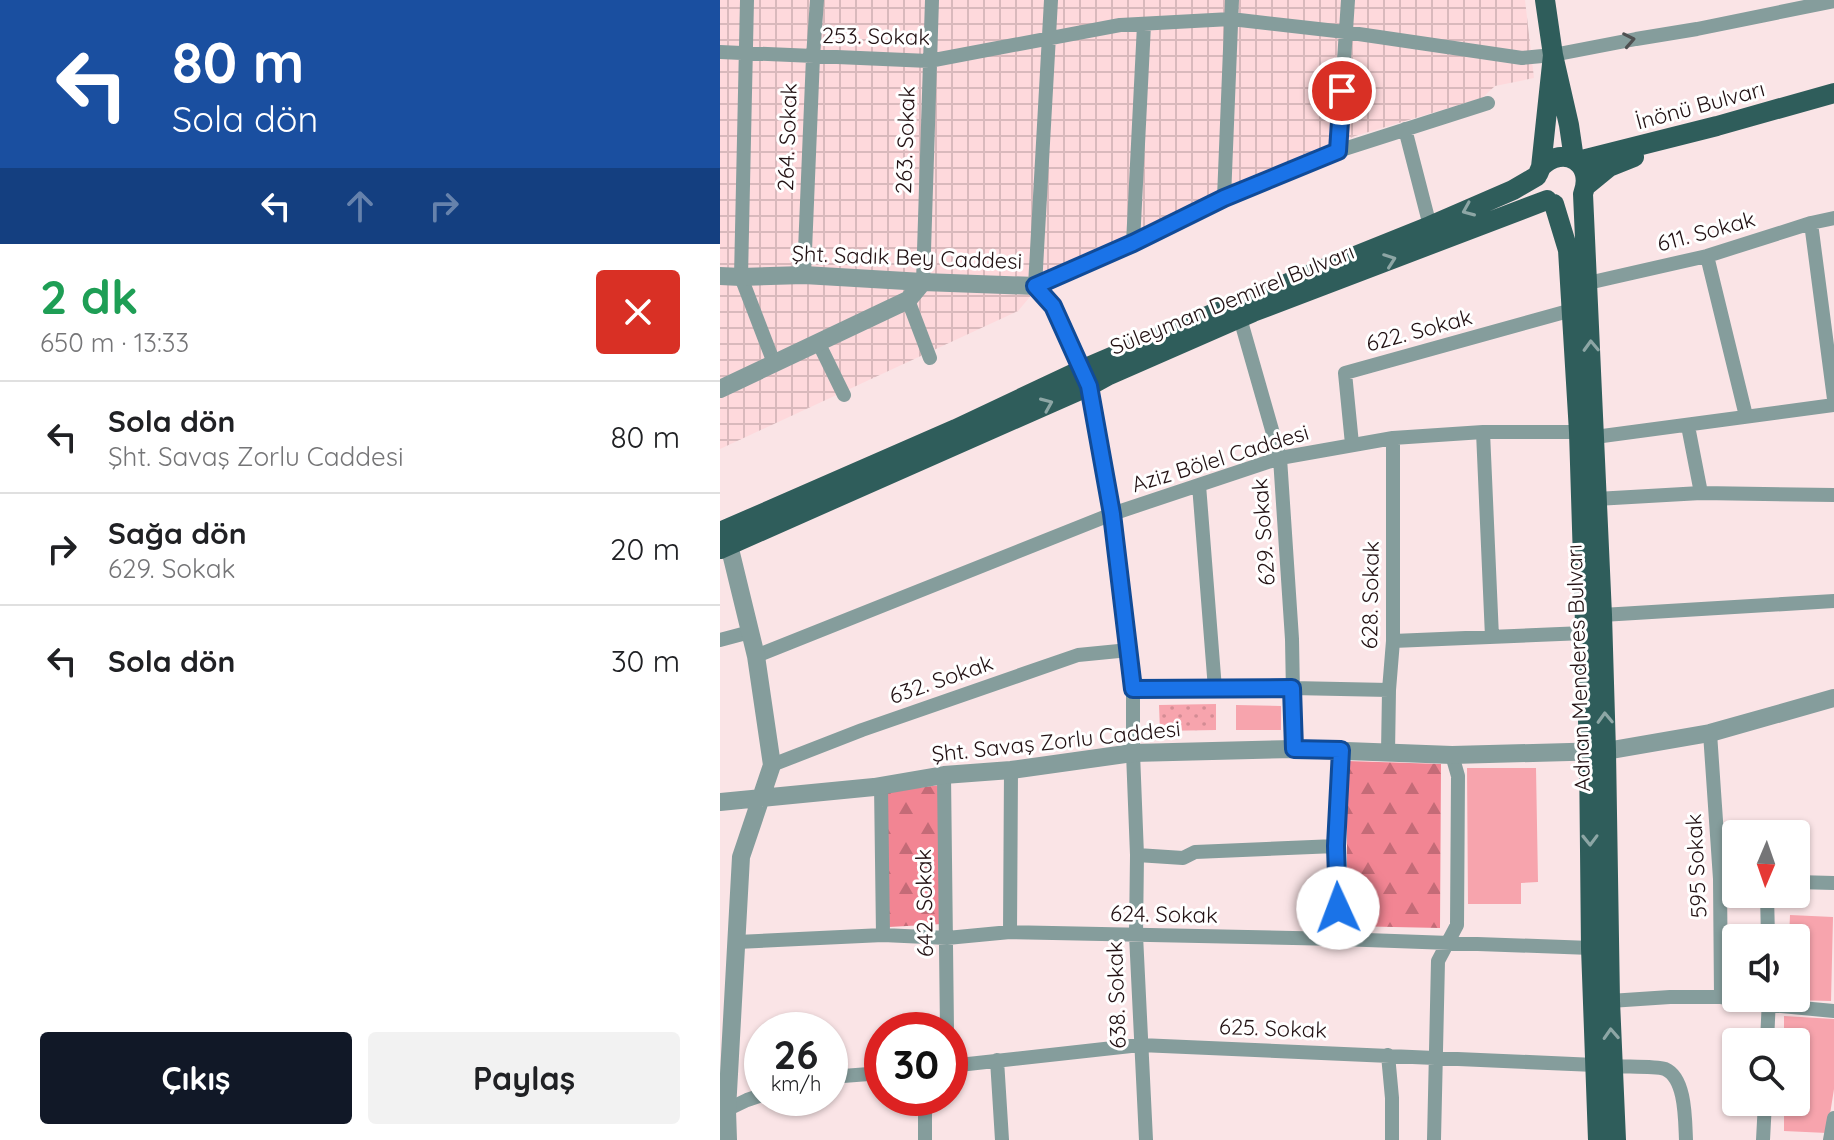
<!DOCTYPE html>
<html lang="tr">
<head>
<meta charset="utf-8">
<style>
	:root { --surface:#fff; --page:#f2f2f2; --text:#202124; --muted:#757577; --line:#e0e0e0; --accent:#111827 }
	body { margin:0; font-family:Quicksand,sans-serif; background:var(--page); color:var(--text); height:100vh; display:flex; flex-direction:column; font-size:30px; white-space:nowrap }
	* { box-sizing:border-box; margin:0 }
	p { font-size:26px; color:var(--muted) }
	.icon { flex:none; width:44px; height:44px; fill:none; stroke:currentColor; stroke-width:2; stroke-linecap:round; stroke-linejoin:round }
	.map { position:relative; flex:1; overflow:hidden }
	.panel { display:flex; flex-direction:column; background:var(--surface); width:720px }
	.panel>* { flex:none }
	.hud { background:#1a4fa0; color:#fff; overflow:hidden }
	.needle { width:52px; rotate:182deg }
	.controls { position:absolute; left:1002px; top:820px; display:grid; gap:16px }
	.controls a { display:grid; place-items:center; width:88px; height:88px; border-radius:8px; background:var(--surface); box-shadow:0 2px 6px #0004; font-size:40px }
	.speed { position:absolute; left:24px; top:1012px; display:flex; gap:16px; font-size:40px; font-weight:700; text-align:center }
	.speed>* { display:grid; place-content:center; width:104px; height:104px; border-radius:50%; background:var(--surface); box-shadow:0 2px 6px #0004; line-height:1 }
	.speed small { font-size:20px; font-weight:400 }
	.speed .limit { border:12px solid #d22; background:#fff; color:#111 }
	.pin { position:absolute; display:grid; place-items:center; width:68px; height:68px; color:#fff; margin:-34px; border:4px solid #fff; border-radius:50%; box-shadow:0 2px 8px #0007 }
	.me { position:absolute; width:88px; margin:-44px; rotate:358deg; stroke-linejoin:round; filter:drop-shadow(0 0 6px #0008) }
	.turn { display:flex; align-items:center; gap:28px; height:168px; padding:0 40px; font-size:36px }
	.turn .icon { width:104px; height:104px; stroke-width:2.5 }
	.turn b { display:block; font-size:56px; line-height:68px }
	.lanes { display:flex; align-items:center; height:76px; padding:0 40px; background:#0003; justify-content:center; gap:40px; direction:ltr }
	.lanes .off { opacity:.35 }
	.round { display:grid; place-items:center; flex:none; width:84px; height:84px; border-radius:8px; background:var(--page) }
	.head { display:flex; align-items:center; justify-content:space-between; height:136px; padding:0 40px }
	h1 { font-size:48px; font-weight:800; line-height:60px; color:#1e9e55 }
	.button { display:flex; gap:16px; margin-top:auto; padding:16px 40px }
	.button a { flex:1; height:92px; border-radius:8px; background:var(--accent); color:#fff; font-size:32px; font-weight:800; line-height:92px; text-align:center }
	.button a+a { background:var(--page); color:var(--text) }
	ul { padding:0; list-style:none }
	li { display:flex; align-items:center; gap:24px; height:112px; padding:0 40px; border-top:2px solid var(--line) }
	li div { flex:1 }
	li b { display:block; font-size:30px }
	li em { font-style:normal }
	main { display:flex; flex:1; min-height:0 }
	.map>svg:first-child { display:block }
</style>
</head>
<body>
<main>
<section class="panel">
<div class="hud">
<div class="turn"><svg class="icon" aria-label="left" viewBox="0 0 24 24"><path d="M17 20v-9H6M10 6l-5 5 5 5"/></svg><div><b>80 m</b>Sola dön</div></div>
<div class="lanes"><svg class="icon" aria-label="left" viewBox="0 0 24 24"><path d="M17 20v-9H6M10 6l-5 5 5 5"/></svg><svg class="icon off" aria-label="ahead" viewBox="0 0 24 24"><path d="M12 20V5M6 11l6-6 6 6"/></svg><svg class="icon off" aria-label="right" viewBox="0 0 24 24"><path d="M7 20v-9h11M14 6l5 5-5 5"/></svg></div>
</div>
<div class="head"><div><h1>2 dk</h1><p>650 m · 13:33</p></div><a class="round" style="background:#d93025;color:#fff"><svg class="icon" aria-label="close" viewBox="0 0 24 24"><path d="M6 6l12 12M18 6L6 18"/></svg></a></div>
<ul>
<li><svg class="icon" aria-label="left" viewBox="0 0 24 24"><path d="M17 20v-9H6M10 6l-5 5 5 5"/></svg><div><b>Sola dön</b><p>Şht. Savaş Zorlu Caddesi</p></div><em>80 m</em></li>
<li><svg class="icon" aria-label="right" viewBox="0 0 24 24"><path d="M7 20v-9h11M14 6l5 5-5 5"/></svg><div><b>Sağa dön</b><p>629. Sokak</p></div><em>20 m</em></li>
<li><svg class="icon" aria-label="left" viewBox="0 0 24 24"><path d="M17 20v-9H6M10 6l-5 5 5 5"/></svg><div><b>Sola dön</b></div><em>30 m</em></li>
</ul>
<div class="button"><a>Çıkış</a><a>Paylaş</a></div>
</section>
<div class="map">
<svg width="1114" height="1140" viewBox="0 0 1114 1140">
	<defs>
		<pattern id="industrial-grid" width="8" height="8" patternUnits="userSpaceOnUse" patternTransform="scale(2)"><rect width="8" height="8" fill="#fed9dc"/><path d="M0 4h8M4 0v8" fill="none" stroke="#d9b9bc"/></pattern>
		<pattern id="forest-firs" width="22" height="20" patternUnits="userSpaceOnUse" patternTransform="scale(2)"><rect width="22" height="20" fill="#f28593"/><path d="M5 1l3.5 6h-7zM16 11l3.5 6h-7z" fill="#c46b77"/></pattern>
		<pattern id="park-dots" width="8" height="8" patternUnits="userSpaceOnUse" patternTransform="scale(2)"><rect width="8" height="8" fill="#f7a4ad"/><path d="M2 2h.1M6 6h.1" fill="none" stroke="#d38c94" stroke-width="1.8" stroke-linecap="round"/></pattern>
	</defs>
	<rect width="100%" height="100%" fill="#fae4e6"/>
	<path fill="url(#industrial-grid)" d="M0 0H805L814 78 775 86 762 98 635 136 336 266 298 311 0 449Z"/>
	<path fill="#f7a4ad" d="M516 705 561 706V730H516Z
		M747 768H816L818 882 801 883V904H748Z
		M1070 915 1113 917 1111 1001 1068 1000V998H1076V938H1069Z
		M1064 1016 1114 1019V1089L1107 1133 1064 1131V1102H1076V1042H1064Z"/>
	<path fill="url(#forest-firs)" d="M627 761 721 764 720 928 627 926Z
		M220 785 222 924 169 927 166 792Z"/>
	<path fill="url(#park-dots)" d="M496 704V730L440 731 439 705Z"/>
	<g fill="none" stroke-linecap="round" stroke-linejoin="round">
		<path stroke="#859d9c" stroke-width="14" d="M27 0 21 277 54 363
			M0 52 209 61 400 25 511 19 625 32 802 58 833 55 916 39 977 29 1114 1
			M685 129 710 226
			M618 151 628 0
			M504 198 512 0
			M1091 223 1114 399
			M413 243 424 25
			M987 256 1026 416
			M84 275 93 57 97 0
			M203 282 212 0
			M868 283 987 256 1091 223 1114 218
			M315 286 333 306 369 386 392 514 413 689V753L417 855 416 935 426 1140
			M315 286 413 243 504 198 618 151 768 103
			M315 286 331 0
			M188 300 210 358
			M520 318 560 458 572 639 574 749
			M99 344 124 395
			M968 426 981 493
			M763 432 772 637
			M875 437 1114 405
			M632 444 625 373 852 310
			M479 485 495 689
			M876 499 981 493 1114 495
			M882 615 1114 601
			M0 640 30 632
			M673 641 864 633
			M36 656 392 514 560 458 673 438 763 432H859
			M413 689 572 688 669 690
			M990 733 1000 879 1001 997
			M668 753 669 690 673 641V438
			M52 765 142 730 358 655 409 650
			M224 775 227 1030
			M161 785 163 935
			M417 855 463 858 475 852 616 846
			M1076 882 1114 883
			M1047 894 1048 938
			M290 932 291 770
			M619 939 616 846 621 750
			M17 942 163 935 227 938 290 932 619 939 871 948
			M890 1001 950 997H1001L1049 1005 1114 1011
			M1047 1042 1049 998
			M668 1055 672 1098V1140
			M277 1060 282 1140
			M230 1066 420 1045 875 1065
			M893 1066C905 1067 935 1066 945 1069 966 1078 965 1120 966 1140
			M110 1077 162 1073
			M205 1098V1140
			M2 1112 27 1100 42 1095
			M714 1140 718 961 737 925 738 776 732 755
			M1043 1140 1045 1102
			M1110 1140 1114 1118"/>
		<path stroke="#859d9c" stroke-width="18" d="M0 276 21 277 84 275 203 282 315 286
			M0 389 188 300 203 282
			M0 536 9 545 36 656 52 765 21 857 7 1110 8 1140
			M0 802 154 787 224 775 291 770 413 753 574 749 732 755 886 751 990 733 1114 698"/>
		<path stroke="#2f5d5b" stroke-width="20" d="M825 0 833 55 849 125 854 159
			M858 161 997 126 1114 93
			M821 167C844 144 875 163 863 194L882 615 886 751 890 1001 896 1140
			M818 174 821 167 833 55
			M867 185 889 167 914 157
			M834 204 848 250 859 432 869 752 871 948 878 1140
			M0 532 236 429 361 370 511 306 710 226 793 190 817 176
			M0 549 369 386 389 375 533 312 827 200"/>
	</g>
	<defs><path id="oneway-chevron" d="M-2-3.5L2.5 0L-2 3.5" fill="none" stroke-width="1.6" stroke-linecap="round" stroke-linejoin="round" transform="scale(2)"/></defs>
	<use stroke="#4f5051" href="#oneway-chevron" transform="translate(909 40) rotate(-11)"/>
	<g stroke="#8da6a5">
		<use href="#oneway-chevron" transform="translate(748 210) rotate(157)"/>
		<use href="#oneway-chevron" transform="translate(670 260) rotate(-20)"/>
		<use href="#oneway-chevron" transform="translate(871 346) rotate(-92)"/>
		<use href="#oneway-chevron" transform="translate(327 404) rotate(-23)"/>
		<use href="#oneway-chevron" transform="translate(885 718) rotate(-92)"/>
		<use href="#oneway-chevron" transform="translate(870 840) rotate(89)"/>
		<use href="#oneway-chevron" transform="translate(891 1034) rotate(-93)"/>
	</g>
	<g fill="none" stroke-linecap="round" stroke-linejoin="round">
		<g stroke="#114b97" stroke-width="20">
			<path id="route" d="M618 908 616 846 621 750 574 749 572 688 413 689 392 514 369 386 333 306 315 286 413 243 504 198 618 151 622 91"/>
		</g>
		<use href="#route" stroke="#1a73e8" stroke-width="14"/>
	</g>
	<g text-anchor="middle" dominant-baseline="central" stroke-width="6" stroke-linejoin="round" paint-order="stroke">
		<g font-size="22" fill="#221113" stroke="#fff">
			<text transform="translate(156 36) rotate(1)">253. Sokak</text>
			<text transform="translate(980 105) rotate(-15)">İnönü Bulvarı</text>
			<text transform="translate(67 137) rotate(-88)">264. Sokak</text>
			<text transform="translate(185 140) rotate(-88)">263. Sokak</text>
			<text transform="translate(986 231) rotate(-15)">611. Sokak</text>
			<text transform="translate(187 257) rotate(2)">Şht. Sadık Bey Caddesi</text>
			<text transform="translate(512 299) rotate(-22)">Süleyman Demirel Bulvarı</text>
			<text transform="translate(699 330) rotate(-15)">622. Sokak</text>
			<text transform="translate(500 458) rotate(-17)">Aziz Bölel Caddesi</text>
			<text transform="translate(543 532) rotate(-94)">629. Sokak</text>
			<text transform="translate(650 595) rotate(-89)">628. Sokak</text>
			<text transform="translate(858 668) rotate(-92)">Adnan Menderes Bulvarı</text>
			<text transform="translate(221 679) rotate(-19)">632. Sokak</text>
			<text transform="translate(336 741) rotate(-6)">Şht. Savaş Zorlu Caddesi</text>
			<text transform="translate(976 866) rotate(-93)">595 Sokak</text>
			<text transform="translate(204 903) rotate(-91)">642. Sokak</text>
			<text transform="translate(444 914) rotate(1)">624. Sokak</text>
			<text transform="translate(396 995) rotate(-92)">638. Sokak</text>
			<text transform="translate(553 1028) rotate(2)">625. Sokak</text>
		</g>
	</g>
</svg>
<div class="controls">
<a><svg class="needle" viewBox="-14 -14 28 28"><path d="M0-13l5 13h-10z" fill="#e53935"/><path d="M0 13l5-13h-10z" fill="#757577"/></svg></a>
<a><svg class="icon" aria-label="sound" viewBox="0 0 24 24"><path d="M4 9h4l5-4v14l-5-4H4zM17 9q2 3 0 6"/></svg></a>
<a><svg class="icon" aria-label="search" viewBox="0 0 24 24"><circle cx="10" cy="10" r="6"/><path d="M15 15l6 6"/></svg></a>
</div>
<div class="speed"><div>26<small>km/h</small></div><div class="limit">30</div></div>
<div class="pin" style="left:622px;top:91px;background:#d93025"><svg class="icon" aria-label="arrive" viewBox="0 0 24 24"><path d="M6 21V4h12l-3 4 3 4H6"/></svg></div>
<svg class="me" style="left:618px;top:908px" viewBox="-20 -20 40 40"><circle r="19" fill="#fff"/><path d="M0-13L10 11 0 6-10 11z" fill="#1a73e8"/></svg>
</div>
</main>
</body>
</html>
